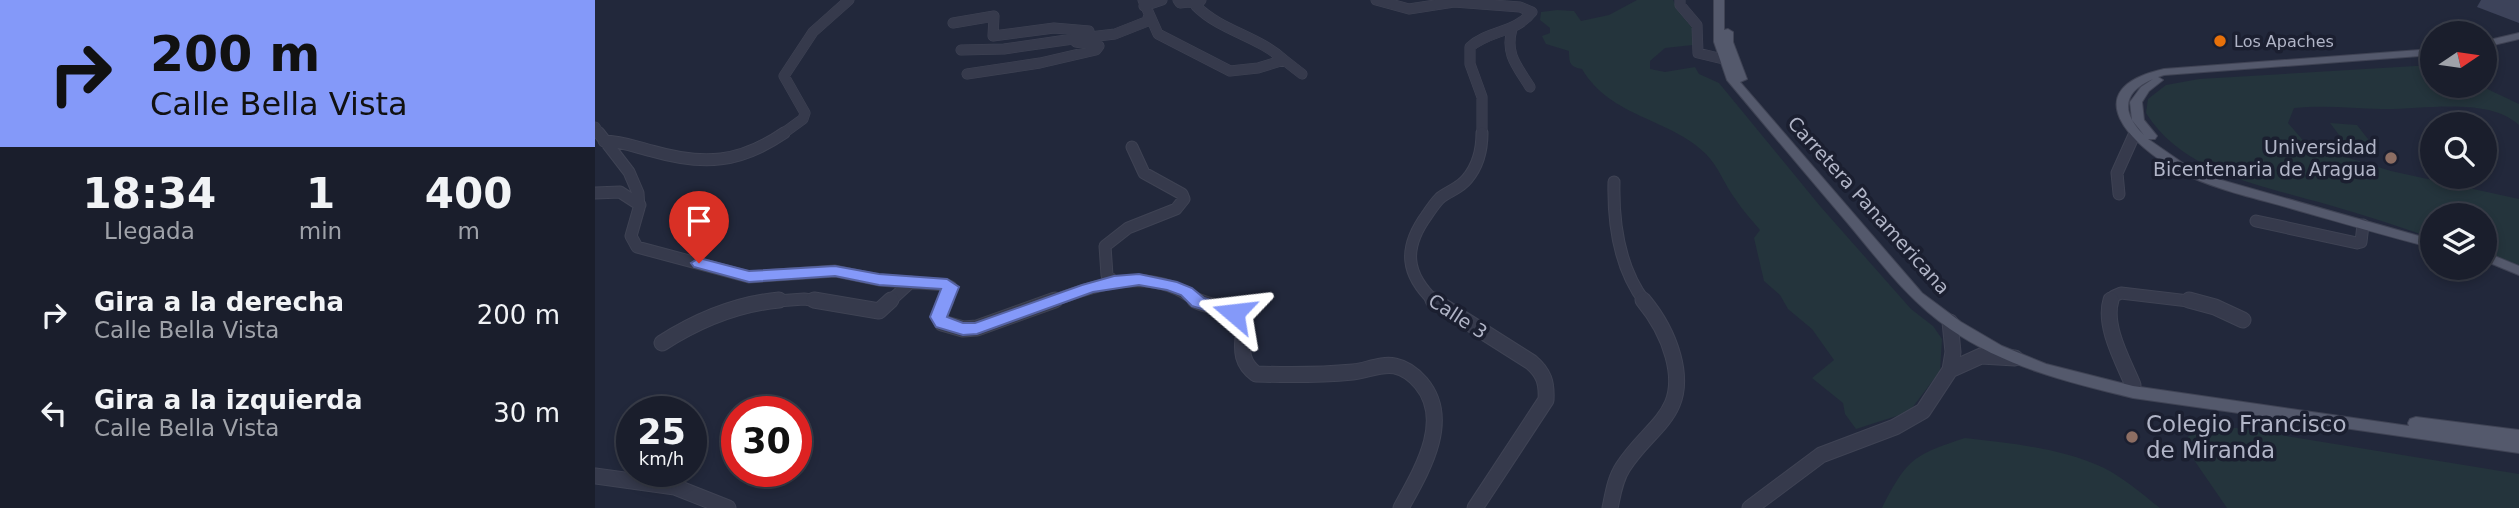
<!DOCTYPE html>
<html lang="es">
<head>
<meta charset="utf-8">
<style>
	:root { --surface:#1a1e2c; --page:#272b38; --text:#f1f3f6; --muted:#9fa2a9; --line:#383c48 }
	body { margin:0; font-family:"DejaVu Sans",sans-serif; background:var(--page); color:var(--text); height:100vh; display:flex; flex-direction:column; font-size:26px; white-space:nowrap }
	* { box-sizing:border-box; margin:0 }
	p { font-size:23px; color:var(--muted) }
	.icon { flex:none; width:38px; height:38px; fill:none; stroke:currentColor; stroke-width:2; stroke-linecap:round; stroke-linejoin:round }
	.map { position:relative; flex:1; overflow:hidden }
	.drawer { display:flex; flex-direction:column; background:var(--surface); width:595px }
	.drawer>* { flex:none }
	.guide { background:#8499f9; color:#111; overflow:hidden }
	.needle { width:46px; rotate:77deg }
	.buttons { position:absolute; left:1825px; top:21px; display:grid; gap:14px }
	.buttons a { display:grid; place-items:center; width:77px; height:77px; border-radius:50%; background:var(--surface); box-shadow:0 4px 10px #0003,0 0 0 2px var(--line); font-size:35px }
	.speed { position:absolute; left:21px; top:396px; display:flex; gap:14px; font-size:35px; font-weight:700; text-align:center }
	.speed>* { display:grid; place-content:center; width:91px; height:91px; border-radius:50%; background:var(--surface); box-shadow:0 4px 10px #0003,0 0 0 2px var(--line); line-height:1 }
	.speed small { font-size:18px; font-weight:400 }
	.speed .limit { border:10px solid #d22; background:#fff; color:#111 }
	.pin { position:absolute; display:grid; place-items:center; width:60px; height:60px; color:#fff; margin:-72px -30px; border-radius:50% 50% 50% 0; rotate:-45deg; box-shadow:0 0 7px #0007 }
	.pin .icon { rotate:45deg }
	.me { position:absolute; width:77px; margin:-38px; rotate:287deg; stroke-linejoin:round; filter:drop-shadow(0 0 5px #0008) }
	.turn { display:flex; align-items:center; gap:24px; height:147px; padding:0 35px; font-size:32px }
	.turn .icon { width:91px; height:91px; stroke-width:2.5 }
	.turn b { display:block; font-size:49px; line-height:60px }
	.eta { display:flex; justify-content:space-evenly; align-items:center; height:119px; text-align:center }
	.eta b { font-size:42px; font-weight:800; line-height:49px }
	ul { padding:0; list-style:none }
	li { display:flex; align-items:center; gap:21px; height:98px; padding:0 35px }
	li div { flex:1 }
	li b { display:block; font-size:26px }
	li em { font-style:normal }
	main { display:flex; flex:1; min-height:0 }
	.map>svg:first-child { display:block }
</style>
</head>
<body>
<main>
<section class="drawer">
<div class="guide">
<div class="turn"><svg class="icon" aria-label="right" viewBox="0 0 24 24"><path d="M7 20v-9h11M14 6l5 5-5 5"/></svg><div><b>200 m</b>Calle Bella Vista</div></div>
</div>
<div class="eta">
<div><b>18:34</b><p>Llegada</p></div>
<div><b>1</b><p>min</p></div>
<div><b>400</b><p>m</p></div>
</div>
<ul>
<li><svg class="icon" aria-label="right" viewBox="0 0 24 24"><path d="M7 20v-9h11M14 6l5 5-5 5"/></svg><div><b>Gira a la derecha</b><p>Calle Bella Vista</p></div><em>200 m</em></li>
<li><svg class="icon" aria-label="left" viewBox="0 0 24 24"><path d="M17 20v-9H6M10 6l-5 5 5 5"/></svg><div><b>Gira a la izquierda</b><p>Calle Bella Vista</p></div><em>30 m</em></li>
</ul>
</section>
<div class="map">
<svg width="1924" height="508" viewBox="0 0 1924 508">
	<rect width="100%" height="100%" fill="#22283b"/>
	<path fill="#24343c" d="M1042 0H1078L1084 12 1099 30 1098 45 1070 48 1055 61V69L1070 72 1100 67 1104 74 1124 83 1225 206 1316 309 1338 326 1347 339 1345 371 1314 412 1261 429 1250 414 1248 403 1217 378 1239 360 1217 329 1193 309 1185 295 1169 281 1159 238 1165 230C1157 220 1148 211 1141 200 1130 186 1124 167 1111 154 1075 118 1016 118 987 69 975 67 974 63 974 51L951 44 947 36 955 33V28L945 20 946 12 962 10 979 11 986 21 1014 15Z
		M1837 65 1838 86H1886L1924 104V125C1893 96 1826 110 1786 109 1757 108 1729 105 1699 108L1693 123 1712 145 1796 171 1924 199V271L1890 256V215H1838L1837 238C1803 226 1769 215 1734 205 1670 186 1589 174 1551 113L1553 99 1571 85 1604 79Z
		M1735 123 1762 125 1776 143 1748 140Z
		M1600 427 1642 428 1924 474V508H1632L1588 444Z
		M1370 438C1415 443 1465 448 1507 467 1528 477 1547 494 1565 508H1287C1312 459 1318 455 1370 438Z"/>
	<g fill="none" stroke-linecap="round" stroke-linejoin="round">
		<g stroke="#3f4354" stroke-width="11">
			<path id="minor-far2" d="M548 0 563 34 635 71 663 68 689 60C663 36 626 31 601 6L606 0
				M583 0 585 3 603 1
				M781 0 814 9 859 2 925 7 937 12C921 33 894 30 875 47V64L887 97V135
				M1085 0V5L1102 25 1103 53 1128 59
				M549 6 567 0
				M358 23 399 16 398 36 459 28 494 31
				M917 29C910 54 922 66 935 87
				M366 50 409 49 478 39
				M689 60 707 74
				M372 74 445 63 501 50 504 46 481 42 478 39 520 34 553 21V18
				M0 127 5 135
				M186 135 208 119 210 113 189 76 218 32 254 0"/>
		</g>
		<g stroke="#3f4354" stroke-width="13">
			<path id="minor-far1" d="M4 133 34 172 43 193 44 208 36 236 42 247 154 277 240 271 284 280 352 285 356 287 350 302
				M9 141C26 141 41 147 57 151 109 166 145 163 189 133
				M1019 182C1018 224 1024 268 1050 302
				M0 193 25 192 45 205
				M1524 194 1522 173 1540 133
				M1661 221 1762 243 1766 242 1768 225
				M519 282 512 275 510 246 533 228 581 209 589 199 587 194 549 173 537 147
				M169 302 209 299 232 302
				M294 302 316 282
				M455 302C502 284 559 265 602 302
				M840 302C810 274 808 248 832 215 836 209 840 203 845 198 854 191 865 188 872 179 883 166 887 150 887 133
				M1515 302 1519 296 1526 293 1602 302"/>
		</g>
		<g stroke="#3f4354" stroke-width="17">
			<path id="minor" d="M219 300 284 311 296 300
				M351 300 344 317 347 323 368 329 382 328 460 300
				M600 300C613 307 629 306 641 316 659 329 634 354 661 374 693 375 726 375 758 372 771 371 786 363 800 366 810 368 820 376 826 383 858 421 825 473 806 508
				M838 300 936 362C949 373 952 383 951 400L880 508
				M1516 300C1508 326 1528 361 1538 385
				M1594 300 1620 307 1648 320
				M67 343C103 320 141 304 184 300
				M1355 370 1386 356 1420 358
				M0 476 80 487 133 508
				M1015 508C1018 494 1020 479 1028 467 1055 425 1094 415 1078 356 1072 334 1063 318 1048 300
				M1155 508 1226 455 1300 427 1328 411 1355 370 1358 352 1355 322"/>
		</g>
		<g stroke="#3f4354" stroke-width="2">
			<path id="major" d="M1119 0H1129V30L1133 29 1138 32V42L1152 79 1145 82 1327 293 1366 322 1407 346 1451 364 1538 386 1814 426 1813 423 1815 419 1821 417 1924 430V453L1538 398C1475 383 1410 367 1355 329 1315 302 1286 263 1256 227 1214 178 1173 129 1132 80L1119 42Z
				M1924 33V39L1890 47V41Z
				M1838 49V55L1569 75 1563 77 1568 80 1554 91 1547 102 1549 120 1562 136 1560 139H1553L1592 166 1626 180 1838 240V248C1791 236 1744 222 1698 209 1660 198 1621 190 1585 172 1536 146 1479 89 1569 69ZM1558 79 1546 87 1535 102 1537 120 1549 135C1526 113 1527 92 1558 79Z
				M1890 252 1924 266V275L1890 261Z"/>
		</g>
		<use href="#minor-far2" stroke="#363a4c" stroke-width="10"/>
		<use href="#minor-far1" stroke="#363a4c" stroke-width="11"/>
		<use href="#minor" stroke="#363a4c" stroke-width="15"/>
		<use href="#major" fill="#54596c" fill-rule="evenodd"/>
	</g>
	<path fill="#3d435a" d="M1886 0H1924V23L1882 7Z"/>
	<path fill="#8499f9" stroke="#5663a2" stroke-width="2" d="M104 258 154 271 240 266 284 274 352 279 364 287 352 317 368 323H380L487 285 519 276 544 274 582 282 597 288 609 298 645 309 648 313 639 319 633 317 597 306 586 295 572 290 544 285 498 292 382 334 368 335 341 327 335 317 346 289 284 285 240 276 154 282 99 267 96 263Z"/>
	<circle fill="#e8710a" stroke="#1b1f30" stroke-width="2.5" cx="1625" cy="41" r="7"/>
	<g fill="#8d6e63" stroke="#1b1f30" stroke-width="2.5">
		<circle cx="1796" cy="158" r="7"/>
		<circle cx="1537" cy="437" r="7"/>
	</g>
	<g text-anchor="middle" dominant-baseline="central" stroke-width="7" stroke-linejoin="round" paint-order="stroke">
		<g font-size="16" fill="#b1b5c7" stroke="#1b1f30" text-anchor="start">
			<text x="1639" y="41">Los Apaches</text>
		</g>
		<g font-size="19" fill="#b1b5c7" stroke="#1b1f30" text-anchor="end">
			<text x="1782" y="147">Universidad<tspan x="1782" dy="22">Bicentenaria de Aragua</tspan></text>
		</g>
		<g font-size="19" fill="#b1b5c7" stroke="#1b1f30">
			<text transform="translate(1274 205) rotate(48)">Carretera Panamericana</text>
			<text transform="translate(863 316) rotate(33)">Calle 3</text>
		</g>
		<g font-size="23" fill="#b1b5c7" stroke="#1b1f30" text-anchor="start">
			<text x="1551" y="424">Colegio Francisco<tspan x="1551" dy="26">de Miranda</tspan></text>
		</g>
	</g>
</svg>
<div class="buttons">
<a><svg class="needle" viewBox="-14 -14 28 28"><path d="M0-13l5 13h-10z" fill="#e53935"/><path d="M0 13l5-13h-10z" fill="#9fa2a9"/></svg></a>
<a><svg class="icon" aria-label="search" viewBox="0 0 24 24"><circle cx="10" cy="10" r="6"/><path d="M15 15l6 6"/></svg></a>
<a><svg class="icon" aria-label="layers" viewBox="0 0 24 24"><path d="M12 4l9 5-9 5-9-5zM3 14l9 5 9-5"/></svg></a>
</div>
<div class="speed"><div>25<small>km/h</small></div><div class="limit">30</div></div>
<div class="pin" style="left:104px;top:263px;background:#d93025"><svg class="icon" aria-label="arrive" viewBox="0 0 24 24"><path d="M6 21V4h12l-3 4 3 4H6"/></svg></div>
<svg class="me" style="left:639px;top:313px" viewBox="-20 -20 40 40"><path d="M0-17L14 15 0 8-14 15z" fill="#8499f9" stroke="#fff" stroke-width="4"/></svg>
</div>
</main>
</body>
</html>
